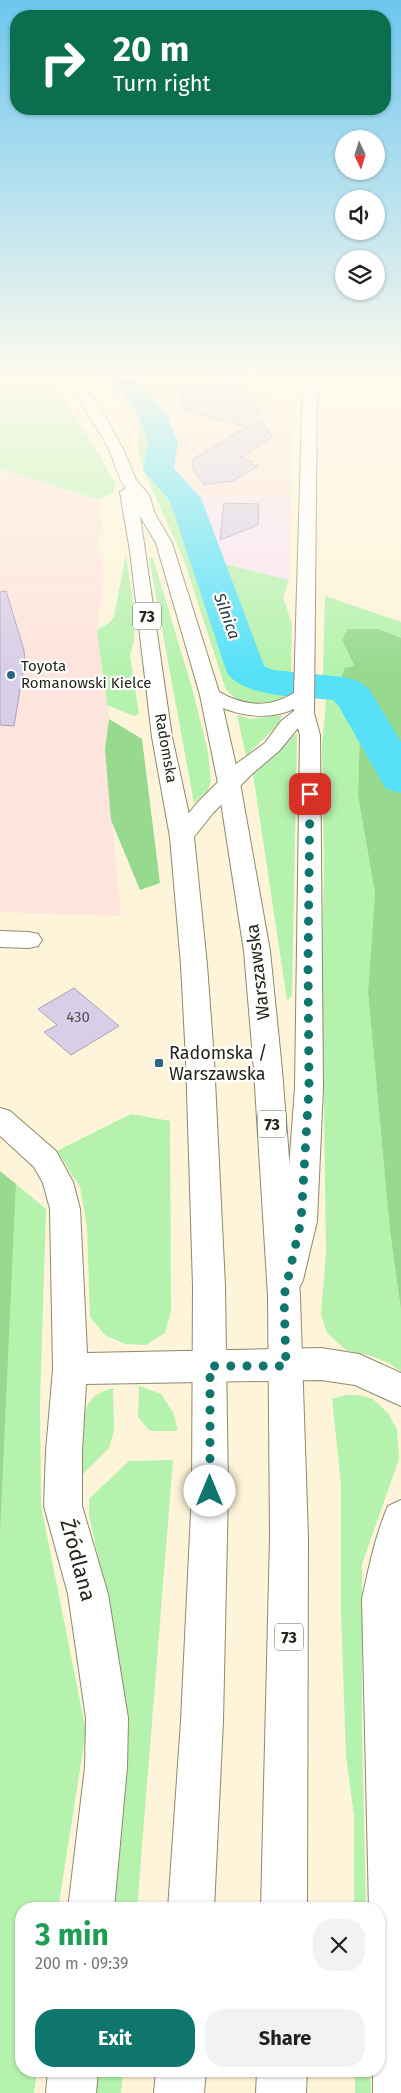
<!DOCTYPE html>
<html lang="en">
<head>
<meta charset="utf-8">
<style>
	:root { --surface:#fff; --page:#f2f2f2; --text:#202124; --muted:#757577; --accent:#0f766e }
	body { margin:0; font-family:"Fira Sans",sans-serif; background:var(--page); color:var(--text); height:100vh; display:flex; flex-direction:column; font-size:19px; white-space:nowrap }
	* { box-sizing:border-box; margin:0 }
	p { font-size:16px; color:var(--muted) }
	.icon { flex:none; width:28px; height:28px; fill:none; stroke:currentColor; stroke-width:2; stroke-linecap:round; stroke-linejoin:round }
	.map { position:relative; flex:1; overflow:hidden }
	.details { position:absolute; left:15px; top:1902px; width:370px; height:175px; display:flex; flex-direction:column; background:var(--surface); border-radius:20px; box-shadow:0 1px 4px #0004 }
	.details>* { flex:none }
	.guide { position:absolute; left:10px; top:10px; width:381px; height:105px; border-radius:20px; box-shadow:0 1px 4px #0004; background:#0b6e4f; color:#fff; overflow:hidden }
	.needle { width:32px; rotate:176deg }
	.fabs { position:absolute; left:335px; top:130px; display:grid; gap:10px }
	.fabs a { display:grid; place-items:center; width:50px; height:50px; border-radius:50%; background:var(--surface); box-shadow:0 1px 4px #0004; font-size:25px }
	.pin { position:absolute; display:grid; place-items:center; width:42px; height:42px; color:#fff; margin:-21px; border-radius:10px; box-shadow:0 2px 8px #0006 }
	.me { position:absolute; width:55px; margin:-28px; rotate:0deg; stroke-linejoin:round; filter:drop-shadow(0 0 4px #0008) }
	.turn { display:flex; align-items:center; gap:18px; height:105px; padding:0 20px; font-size:22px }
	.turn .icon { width:65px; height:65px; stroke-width:2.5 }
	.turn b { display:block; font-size:35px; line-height:42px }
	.round { display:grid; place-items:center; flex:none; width:52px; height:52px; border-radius:20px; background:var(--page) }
	.head { display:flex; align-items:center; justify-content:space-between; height:85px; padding:0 20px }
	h1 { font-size:30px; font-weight:700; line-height:38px; color:#1e9e55 }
	.cta { display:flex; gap:10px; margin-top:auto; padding:10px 20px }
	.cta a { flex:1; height:58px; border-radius:20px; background:var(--accent); color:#fff; font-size:20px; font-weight:700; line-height:58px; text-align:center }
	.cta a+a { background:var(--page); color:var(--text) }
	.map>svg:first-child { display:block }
</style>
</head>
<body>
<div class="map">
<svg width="401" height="2093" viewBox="0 0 401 2093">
	<rect width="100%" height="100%" fill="#fdf4d9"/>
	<path fill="#fde4dc" d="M104 379H210L294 399 290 497 197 495 166 455 137 428Z
		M0 469 97 499 103 531 97 539 105 575 97 627 109 719 105 749 121 916 0 912Z"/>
	<path fill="#f8e3f3" d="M197 495 290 497 289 580 220 563 208 531 193 498Z"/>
	<path fill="#b5f2ae" d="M0 379H53L116 484 113 493 97 499 0 469Z
		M150 415 157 421 164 435 169 452 168 465 177 482 193 498 220 563 289 580 283 597 292 624 291 672 288 674 287 695C270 708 236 708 225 687L184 560 143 469 139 457 138 431 143 418Z
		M126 554 135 618 134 640 130 656 139 714 134 716 107 705 97 630 109 623 114 617Z
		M149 558H153L192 688 208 752 211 781 208 790 194 803Z
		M325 596 401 622V638L379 629 342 640 354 667 352 703 360 724 358 796 375 893 368 992 390 1231 401 1310V1372L389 1363 371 1356 346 1350 327 1333 321 1315 326 1254 322 950 324 870 322 745 326 703 323 673Z
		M237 715 250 719 282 715 278 725 246 756Z
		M297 733 292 996 287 1000 253 774Z
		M131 1114 170 1121 171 1311 165 1333 146 1345 125 1344 105 1335 90 1317 87 1227 80 1187 57 1151Z
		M16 1184 46 1209 40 1403 41 1506 86 1731 58 1909H21V2071H37L34 2093H0V1537Z
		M139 1386 161 1394 173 1412 178 1431H150L138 1417Z
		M113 1388 114 1431 109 1448 80 1477C80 1454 75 1408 98 1394 103 1391 108 1390 113 1388Z
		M345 1395H359L373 1399 388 1413 397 1429 399 1459 362 1564V1729L366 1909H354V1815L346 1756 341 1612V1484L332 1399Z
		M173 1460 137 1909H110L106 1591 89 1516V1499L129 1461Z
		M94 2071H123L121 2093H92Z
		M355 2071H370L371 2093H355Z"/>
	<path fill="#96d98f" d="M348 629H379L401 638V1310L390 1231 368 992 375 893 358 796 360 725 352 703 340 682 345 668 354 666 342 640Z
		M109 719 142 739 160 883 140 890 111 820 105 749Z
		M0 1171 16 1184 0 1537Z"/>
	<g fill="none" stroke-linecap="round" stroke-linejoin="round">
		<path fill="#56e1f9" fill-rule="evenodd" d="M112 379H139L166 414 178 442 174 468 201 498 264 666 273 670 344 677 358 681 369 689 401 742V793L386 789 338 705 333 700C304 697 245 698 227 673L170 501 143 470 148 442 138 415Z"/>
	</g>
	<path fill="#d8cee8" stroke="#aba1ba" d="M222 379H239L260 409 255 421 261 418 272 437 241 457 253 462 251 464 258 466 233 481 204 485 193 469V459L247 427 180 409 185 380 209 386Z
		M224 503 259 504 258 525 220 540Z
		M6 591 24 650 25 660 14 726 0 725V592Z
		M74 988 119 1026 71 1055 44 1032 57 1025 38 1009Z"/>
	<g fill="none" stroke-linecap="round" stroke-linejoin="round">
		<g stroke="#90886f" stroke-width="2">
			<path id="minor" d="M303 379H317L314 713 320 735 323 1088 317 1221 303 1280 298 1290 287 1294 276 1290 271 1280 285 1221 295 1088 300 735 298 728 279 751 252 774 213 813 190 842 182 844 174 842 170 837 197 803 236 764 265 743 281 721 294 711V709C269 720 245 717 220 707 213 704 204 702 200 695L203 691C214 688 220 692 229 697 253 707 272 706 294 693Z
				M0 931 29 932 38 934 42 940 38 946 29 948 0 947Z
				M0 1108 10 1111 56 1151 73 1182 80 1209 87 1353 321 1348 359 1354 401 1373V1406L355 1385 321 1380 86 1384 82 1451V1506L108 1594 128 1718 127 1767 114 1909H68L85 1767 86 1718 68 1594 44 1506 46 1451 53 1369 50 1209 43 1183 34 1167 0 1136Z
				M401 1500V2093H373V2071H379V1909H369L362 1599C369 1567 375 1536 388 1506Z
				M48 2071H98L96 2093H46Z"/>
		</g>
		<g stroke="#90886f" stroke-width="2">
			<path id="major" d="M66 379H80L106 418 124 451 136 480 149 495 155 514 172 543 220 695 240 783 270 951 282 1070 300 1296 308 1537 307 1909H261L270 1537 268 1296 254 1070 244 951 218 783 200 695 156 543 140 516 172 737 194 837 207 965 214 1060 225 1286 228 1491 223 1721 214 1909H168L181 1721 192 1491 193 1286 186 1060 181 965 170 837 152 737 130 551 120 492 126 488C117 477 115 462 109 449 96 425 81 402 66 379Z
				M156 2071H206L204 2093H154Z
				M257 2071H307L306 2093H256Z"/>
		</g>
		<use href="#minor" fill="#fff" fill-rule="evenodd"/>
		<use href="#major" fill="#fff" fill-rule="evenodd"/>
	</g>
	<linearGradient id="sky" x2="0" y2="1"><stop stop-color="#6dc6ef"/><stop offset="0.56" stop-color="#fefaee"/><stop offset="1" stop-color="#fefaee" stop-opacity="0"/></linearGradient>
	<rect width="401" height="672" fill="url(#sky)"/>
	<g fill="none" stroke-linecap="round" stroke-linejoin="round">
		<path stroke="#0f766e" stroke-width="9" stroke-dasharray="0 16.2" d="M210 1491V1366H286L284 1296 301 1221 309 1088 308 963 310 794"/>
	</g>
	<g fill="#2d6780" stroke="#fff" stroke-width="2">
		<circle cx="11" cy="675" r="5"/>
		<rect x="154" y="1058" width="10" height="10" rx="2.5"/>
	</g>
	<g text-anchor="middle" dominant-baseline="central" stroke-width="4.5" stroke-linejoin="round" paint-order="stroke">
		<g font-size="15" fill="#27241a" stroke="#fff" text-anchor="start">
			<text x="21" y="666">Toyota<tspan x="21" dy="17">Romanowski Kielce</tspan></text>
		</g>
		<g font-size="15" fill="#27241a" stroke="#fff">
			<text transform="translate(166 748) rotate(80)">Radomska</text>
		</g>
		<g font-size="15" fill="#534e4e">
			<text x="78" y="1017">430</text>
		</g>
		<g fill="#fff" stroke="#68665f" stroke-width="1">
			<rect x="133" y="602.5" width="28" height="27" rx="4"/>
			<rect x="258" y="1110.5" width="28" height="27" rx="4"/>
			<rect x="275" y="1623.5" width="28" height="27" rx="4"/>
		</g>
		<g font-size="16" font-weight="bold" fill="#27241a">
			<text x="147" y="616">73</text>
			<text x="272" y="1124">73</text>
			<text x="289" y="1637">73</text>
		</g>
		<g font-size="16" font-style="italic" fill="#223a3e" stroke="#fff">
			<text transform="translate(227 616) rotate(70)">Silnica</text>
		</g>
		<g font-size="18" fill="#27241a" stroke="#fff">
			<text transform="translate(258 972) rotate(-97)">Warszawska</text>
		</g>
		<g font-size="18" fill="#27241a" stroke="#fff" text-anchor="start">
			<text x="169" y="1053">Radomska /<tspan x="169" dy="21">Warszawska</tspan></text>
		</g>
		<g font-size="21" fill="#27241a" stroke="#fff">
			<text transform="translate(78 1560) rotate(75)">Źródlana</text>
		</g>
	</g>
</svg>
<div class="fabs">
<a><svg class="needle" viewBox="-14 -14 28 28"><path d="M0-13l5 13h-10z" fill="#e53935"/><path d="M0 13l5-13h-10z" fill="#757577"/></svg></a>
<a><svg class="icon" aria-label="sound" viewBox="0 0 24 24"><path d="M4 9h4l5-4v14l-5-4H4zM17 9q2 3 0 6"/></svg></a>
<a><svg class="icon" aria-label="layers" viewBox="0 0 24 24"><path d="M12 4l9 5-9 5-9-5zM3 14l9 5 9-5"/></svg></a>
</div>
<div class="pin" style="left:310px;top:794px;background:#d93025"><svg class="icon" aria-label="arrive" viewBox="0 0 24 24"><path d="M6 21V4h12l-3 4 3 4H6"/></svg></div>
<svg class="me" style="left:210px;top:1491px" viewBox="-20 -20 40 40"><circle r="19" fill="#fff"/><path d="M0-13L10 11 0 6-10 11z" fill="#0f766e"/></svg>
<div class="guide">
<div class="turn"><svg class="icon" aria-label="right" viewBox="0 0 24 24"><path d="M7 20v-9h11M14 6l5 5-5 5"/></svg><div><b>20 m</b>Turn right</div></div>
</div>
<section class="details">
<div class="head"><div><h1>3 min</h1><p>200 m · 09:39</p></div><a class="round"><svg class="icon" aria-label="close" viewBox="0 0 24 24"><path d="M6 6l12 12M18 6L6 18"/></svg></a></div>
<div class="cta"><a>Exit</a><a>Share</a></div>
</section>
</div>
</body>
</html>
